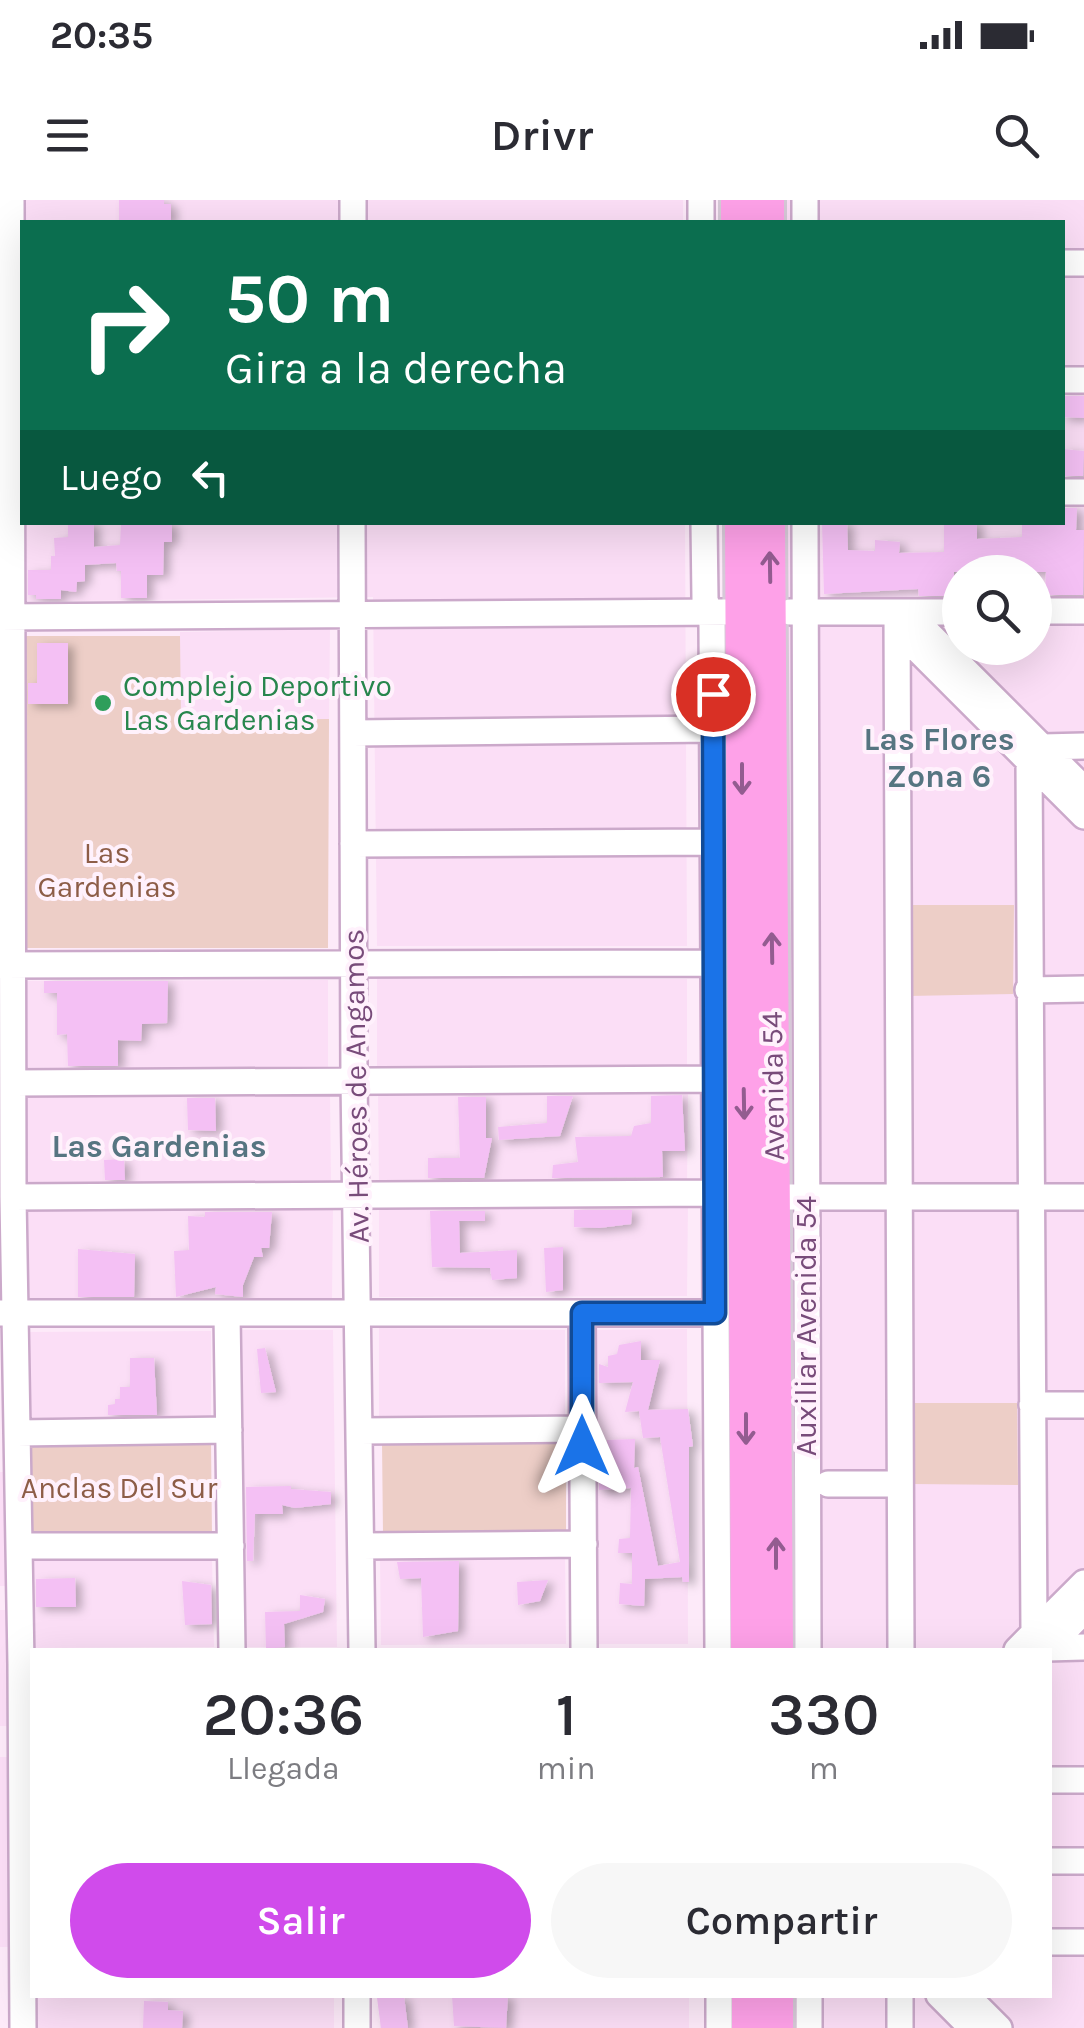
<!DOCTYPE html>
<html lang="es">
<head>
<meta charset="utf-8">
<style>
	:root { --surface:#fff; --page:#f7f7f7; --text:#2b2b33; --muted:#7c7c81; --accent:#d04beb }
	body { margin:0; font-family:Karla,sans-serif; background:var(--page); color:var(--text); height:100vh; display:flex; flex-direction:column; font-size:38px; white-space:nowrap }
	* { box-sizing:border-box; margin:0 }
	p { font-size:32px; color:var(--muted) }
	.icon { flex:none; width:55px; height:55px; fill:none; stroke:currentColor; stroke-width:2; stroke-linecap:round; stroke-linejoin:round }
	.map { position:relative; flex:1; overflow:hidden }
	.sheet { position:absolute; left:30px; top:1448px; width:1022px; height:350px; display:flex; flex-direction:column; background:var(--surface); border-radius:0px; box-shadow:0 10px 40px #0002 }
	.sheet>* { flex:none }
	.banner { position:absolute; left:20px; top:20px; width:1045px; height:305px; border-radius:0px; box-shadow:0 10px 40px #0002; background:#0b6e4f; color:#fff; overflow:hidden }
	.fabs { position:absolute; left:942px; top:355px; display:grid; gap:20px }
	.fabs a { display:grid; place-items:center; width:110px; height:110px; border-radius:50%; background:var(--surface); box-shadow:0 10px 40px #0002; font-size:50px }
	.pin { position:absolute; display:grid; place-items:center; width:85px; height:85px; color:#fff; margin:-42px; border:5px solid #fff; border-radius:50%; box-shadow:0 2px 10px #0007 }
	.me { position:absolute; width:110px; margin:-55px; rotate:0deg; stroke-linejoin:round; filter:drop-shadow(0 0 8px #0008) }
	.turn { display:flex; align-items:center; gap:35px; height:210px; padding:0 40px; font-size:45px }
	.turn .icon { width:130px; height:130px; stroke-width:2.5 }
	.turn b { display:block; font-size:70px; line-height:85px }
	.then { display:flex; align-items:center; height:95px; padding:0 40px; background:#0003; gap:20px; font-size:38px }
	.eta { display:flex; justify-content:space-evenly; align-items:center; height:170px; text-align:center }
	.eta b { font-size:60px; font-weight:600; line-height:70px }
	.primary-button { display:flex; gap:20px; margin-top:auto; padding:20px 40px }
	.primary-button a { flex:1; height:115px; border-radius:60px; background:var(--accent); color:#fff; font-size:40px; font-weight:600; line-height:115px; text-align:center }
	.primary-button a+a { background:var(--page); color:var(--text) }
	.status { display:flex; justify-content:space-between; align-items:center; height:70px; padding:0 50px; background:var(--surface); direction:ltr }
	.status svg { height:28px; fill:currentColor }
	header { display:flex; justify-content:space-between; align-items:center; height:130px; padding:0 40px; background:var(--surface); font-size:45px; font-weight:600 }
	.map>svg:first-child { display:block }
</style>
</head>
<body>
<div class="status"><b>20:35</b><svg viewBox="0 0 49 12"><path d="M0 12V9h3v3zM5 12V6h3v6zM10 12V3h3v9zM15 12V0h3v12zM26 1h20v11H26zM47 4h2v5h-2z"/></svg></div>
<header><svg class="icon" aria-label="menu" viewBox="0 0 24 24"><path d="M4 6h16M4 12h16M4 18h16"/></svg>Drivr<svg class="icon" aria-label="search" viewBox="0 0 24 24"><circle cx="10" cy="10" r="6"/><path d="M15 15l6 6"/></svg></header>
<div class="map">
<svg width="1084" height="1828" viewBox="0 0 1084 1828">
	<defs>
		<filter id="shadow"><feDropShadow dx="6" dy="3.5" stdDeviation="5" flood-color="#0004"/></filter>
	</defs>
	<rect width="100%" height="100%" fill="#fdeaf9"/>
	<path fill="#fbdef6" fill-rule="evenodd" d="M0 0H683V22H22V322L685 323 687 746H377L373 397 1 402 0 749Z
		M787 0H1084V1828H788L787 1795H1050V1450H785L778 323 1062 322V22H787ZM960 372H1035V448H960Z
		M330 429 329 519 180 520V432Z
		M377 779H687V870L377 869Z
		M328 780V872L24 874V781Z
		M688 890 687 984H379L378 891Z
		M25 893 330 894 331 986H25Z
		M688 1003 687 1096 379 1097V1004Z
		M25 1005H333L332 1099 26 1098Z
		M379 1128 565 1130V1218L379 1221Z
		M687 1129 688 1444H596L594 1130Z
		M241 1130H333L337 1447H244Z
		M211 1131V1220H26V1132Z
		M0 1272H8L9 1386H0Z
		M565 1355 566 1444 381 1445 380 1356Z
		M28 1357 212 1359 214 1447 30 1448Z
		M0 1410H9L10 1526H0Z
		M0 1557H11L12 1747H0Z
		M33 1795H334V1828H33Z
		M380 1795H689V1828H380Z"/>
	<path fill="#edcec7" d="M26 436H180L181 520 329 519 328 748H24Z
		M908 705H1014L1013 794 908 796Z
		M911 1203H1017L1018 1285 912 1284Z
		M566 1240V1335L383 1334 382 1242Z
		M211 1241 212 1335 28 1336 27 1243Z"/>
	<path fill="#f4c0f4" filter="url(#shadow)" d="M119 0H164V4H171V22H119Z
		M1062 196H1084V218L1062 217Z
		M1062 249 1084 251 1083 276H1062Z
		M1063 308H1077L1076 330H1084L1083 395H1045L1046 372H1010V365L981 364V372H954V396H919L918 389 824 394 822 322H847L848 350 875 351V340L900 342 899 353 944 352V322H977V339L1022 337V324L1062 322Z
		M68 322H94V347L120 345 121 322H172V342H164L163 375H147V398H121V371H117L116 363 85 365V381L77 382 76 392 61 390V399H36V395H28V370H51V356H55L54 338 68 337Z
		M37 443H68V504H28V483H37Z
		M44 781H168L167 823 142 824 141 841 118 840V866H68L67 834 57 835V793H44Z
		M682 895 685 951H662L663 977 552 978 553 965 578 962 575 937 631 936 634 926 651 923V896Z
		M547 896H573L560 936 499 940 498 927 547 923Z
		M458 897H486V938H492L484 978H428V958H460Z
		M187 898H215L216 931 188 930Z
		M124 959 125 980H105L104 960Z
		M574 1010H632L631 1024 599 1028 574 1027Z
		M430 1011H485V1021H459L460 1053 517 1050V1078L492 1080 490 1068 432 1067Z
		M205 1012H272L269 1048H261L263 1057H254L243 1085V1097L215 1094 216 1087 176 1097 174 1051 189 1050 188 1016 205 1017Z
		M563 1047V1090L546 1092 544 1048Z
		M78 1049 135 1054 134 1097H78Z
		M641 1141V1160H660L648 1210 688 1209 693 1246 689 1247V1382H683L682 1377 645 1379 644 1406 619 1404 620 1383 632 1384V1353H618L619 1339 630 1338 631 1288 599 1290V1272L607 1271V1240L635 1239 634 1268 638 1267 658 1366 680 1362 660 1237 643 1238 639 1211 625 1212 633 1182 599 1183V1164L608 1167V1156L617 1154 619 1145Z
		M265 1148 276 1192 261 1193 257 1149Z
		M130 1158H154L157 1215H108V1205L115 1204V1199H120V1187H130Z
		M291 1286V1289L331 1292V1304L295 1308 282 1305 283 1314H255L253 1361H247L246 1287Z
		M459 1361 458 1431 423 1437 421 1378 400 1379 397 1362Z
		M75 1378 76 1407H36V1379Z
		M548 1380 540 1401 518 1405 517 1382Z
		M182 1381 211 1385 212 1424 185 1425Z
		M300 1395 325 1399 323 1412 284 1424 285 1447 266 1449 265 1412 300 1411Z
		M452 1795H508L506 1828 454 1826Z
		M404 1796 408 1828H381L377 1798Z
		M144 1801 168 1802V1810L183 1811 182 1828H143Z"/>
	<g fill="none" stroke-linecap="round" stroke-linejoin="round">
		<g stroke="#cba9ca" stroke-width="30">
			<path id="minor" d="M11 0 13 997 21 1464 23 1828
				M353 0V22
				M701 0V22
				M805 0V22
				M1062 63H1084
				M1062 180H1084
				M1062 292H1084
				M352 322 354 880 362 1450
				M704 322 705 399 712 424 718 1450
				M805 322 808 1450
				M1035 411H1084
				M790 412H960
				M897 413 901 1450
				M908 413 1084 589
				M0 417 725 412
				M898 417 908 440 1084 616
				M353 533 713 529
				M1084 546 1042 547 1029 561 1034 1433 1047 1448 1084 1447
				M353 644 713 642
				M0 765 713 763
				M1028 790 1084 789
				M14 883 713 879
				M13 997 715 993
				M789 997H1084
				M0 1113H715
				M582 1113 584 1450
				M227 1114 232 1450
				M1032 1205H1084
				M360 1231 582 1229
				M17 1233 229 1230
				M828 1284H889
				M19 1346H231
				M362 1346 584 1344
				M1017 1450 1084 1383
				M1045 1450 1084 1411
				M1050 1580H1084
				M1050 1661H1084
				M1050 1742H1084
				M357 1795V1828
				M719 1795V1828
				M809 1795V1828
				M900 1795V1828
				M939 1795 972 1828
				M966 1795 999 1828"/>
		</g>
		<g stroke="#d6c9d7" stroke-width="38">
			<path id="major" d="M737 0V22
				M768 0V22
				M741 322 747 1450
				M769 322 777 1450
				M777 1795V1828
				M748 1828V1795"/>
		</g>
		<use href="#minor" stroke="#fff" stroke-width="25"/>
		<use href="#major" stroke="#fea1e8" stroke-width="32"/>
	</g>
	<defs><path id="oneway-shaft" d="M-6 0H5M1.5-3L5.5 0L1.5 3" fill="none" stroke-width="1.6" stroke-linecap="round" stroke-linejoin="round" transform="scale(2.5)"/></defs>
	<g stroke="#935c90">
		<use href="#oneway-shaft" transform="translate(770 367) rotate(-91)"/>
		<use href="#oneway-shaft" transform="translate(742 579) rotate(90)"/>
		<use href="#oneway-shaft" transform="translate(772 748) rotate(-91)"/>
		<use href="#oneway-shaft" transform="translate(744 904) rotate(89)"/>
		<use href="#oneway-shaft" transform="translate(746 1229) rotate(90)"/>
		<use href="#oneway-shaft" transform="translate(776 1353) rotate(-90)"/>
	</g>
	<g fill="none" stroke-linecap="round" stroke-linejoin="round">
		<g stroke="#114b97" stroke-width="25">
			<path id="route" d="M582 1246V1113H715L713 494"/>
		</g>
		<use href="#route" stroke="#1a73e8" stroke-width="18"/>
	</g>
	<circle fill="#2e9e5b" stroke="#fff1fc" stroke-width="4" cx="103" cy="503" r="10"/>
	<g text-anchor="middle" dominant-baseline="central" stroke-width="8" stroke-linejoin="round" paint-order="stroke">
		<g font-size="30" fill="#27864d" stroke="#fff1fc" text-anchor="start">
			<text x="123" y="486">Complejo Deportivo<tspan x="123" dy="34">Las Gardenias</tspan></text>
		</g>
		<g font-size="30" fill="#8d5d47" stroke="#fff1fc">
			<text x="107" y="653">Las<tspan x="107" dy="34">Gardenias</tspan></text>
			<text x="119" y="1288">Anclas Del Sur</text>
		</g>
		<g font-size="30" fill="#784b7a" stroke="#fff1fc">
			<text transform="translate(356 886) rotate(-91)">Av. Héroes de Angamos</text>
			<text transform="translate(773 886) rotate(-91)">Avenida 54</text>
			<text transform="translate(806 1126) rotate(-90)">Auxiliar Avenida 54</text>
		</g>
		<g font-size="32" font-weight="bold" fill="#567581" stroke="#fff1fc">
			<text x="939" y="539">Las Flores<tspan x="939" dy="37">Zona 6</tspan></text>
			<text x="159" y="946">Las Gardenias</text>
		</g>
	</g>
</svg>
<div class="fabs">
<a><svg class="icon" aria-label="search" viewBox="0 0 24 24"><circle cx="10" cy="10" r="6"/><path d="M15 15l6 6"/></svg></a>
</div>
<div class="pin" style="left:713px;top:494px;background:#d93025"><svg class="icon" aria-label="arrive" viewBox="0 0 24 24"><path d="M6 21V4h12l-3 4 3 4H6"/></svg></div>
<svg class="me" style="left:582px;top:1246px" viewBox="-20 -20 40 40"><path d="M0-17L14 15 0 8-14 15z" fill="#1a73e8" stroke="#fff" stroke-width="4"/></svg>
<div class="banner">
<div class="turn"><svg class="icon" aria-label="right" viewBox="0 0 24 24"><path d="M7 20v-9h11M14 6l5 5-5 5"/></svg><div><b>50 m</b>Gira a la derecha</div></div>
<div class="then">Luego<svg class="icon" aria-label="left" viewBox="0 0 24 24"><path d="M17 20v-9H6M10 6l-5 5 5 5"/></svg></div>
</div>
<section class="sheet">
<div class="eta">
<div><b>20:36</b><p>Llegada</p></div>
<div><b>1</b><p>min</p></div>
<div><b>330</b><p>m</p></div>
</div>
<div class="primary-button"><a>Salir</a><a>Compartir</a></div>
</section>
</div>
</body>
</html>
